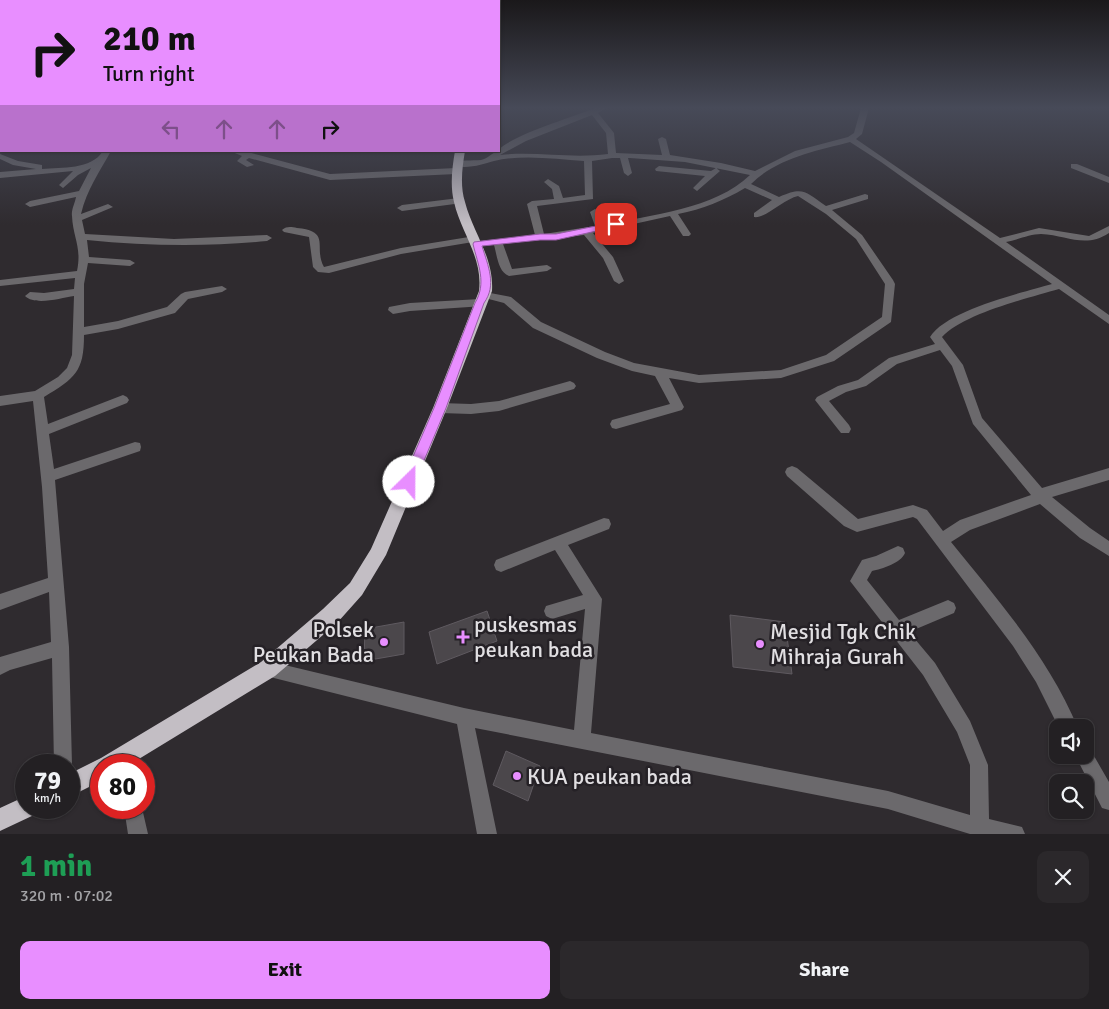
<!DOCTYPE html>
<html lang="en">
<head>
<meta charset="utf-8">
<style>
	:root { --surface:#232023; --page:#2b282b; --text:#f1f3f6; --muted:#a3a3a6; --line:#403e41; --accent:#e88eff }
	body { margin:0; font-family:Signika,sans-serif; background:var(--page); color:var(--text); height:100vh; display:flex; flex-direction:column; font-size:19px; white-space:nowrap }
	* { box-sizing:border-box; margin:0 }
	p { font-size:16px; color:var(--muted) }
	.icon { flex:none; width:28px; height:28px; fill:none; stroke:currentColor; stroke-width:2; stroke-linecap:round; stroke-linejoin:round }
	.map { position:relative; height:834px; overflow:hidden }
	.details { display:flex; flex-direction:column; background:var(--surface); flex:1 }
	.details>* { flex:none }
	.hud { position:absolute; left:0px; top:0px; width:500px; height:152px; box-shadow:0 1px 4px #0004,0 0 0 1px var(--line); background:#e88eff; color:#111; overflow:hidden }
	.tools { position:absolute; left:1049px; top:719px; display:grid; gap:10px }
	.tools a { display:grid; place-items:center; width:45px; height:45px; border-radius:10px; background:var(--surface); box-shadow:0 1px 4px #0004,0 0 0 1px var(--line); font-size:25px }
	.speed { position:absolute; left:15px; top:754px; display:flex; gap:10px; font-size:25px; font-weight:700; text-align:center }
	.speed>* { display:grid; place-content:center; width:65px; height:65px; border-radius:50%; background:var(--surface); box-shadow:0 1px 4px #0004,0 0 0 1px var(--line); line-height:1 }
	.speed small { font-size:12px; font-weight:400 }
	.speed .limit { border:8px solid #d22; background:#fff; color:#111 }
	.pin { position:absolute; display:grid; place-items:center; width:42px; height:42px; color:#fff; margin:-21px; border-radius:10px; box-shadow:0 2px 8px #0006 }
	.me { position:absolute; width:55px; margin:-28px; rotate:23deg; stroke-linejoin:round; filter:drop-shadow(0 0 4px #0008) }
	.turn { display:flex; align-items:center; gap:18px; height:105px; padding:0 20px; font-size:22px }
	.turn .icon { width:65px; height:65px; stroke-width:2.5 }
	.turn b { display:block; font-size:35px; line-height:42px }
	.lanes { display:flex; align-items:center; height:48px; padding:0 20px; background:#0003; justify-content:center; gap:25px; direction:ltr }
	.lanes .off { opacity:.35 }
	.round { display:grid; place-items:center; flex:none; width:52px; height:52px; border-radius:10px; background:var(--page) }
	.overview { display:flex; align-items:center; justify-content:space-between; height:85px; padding:0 20px }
	h1 { font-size:30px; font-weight:700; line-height:38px; color:#1e9e55 }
	.button { display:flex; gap:10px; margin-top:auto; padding:10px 20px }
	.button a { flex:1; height:58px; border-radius:10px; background:var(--accent); color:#111; font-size:20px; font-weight:700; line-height:58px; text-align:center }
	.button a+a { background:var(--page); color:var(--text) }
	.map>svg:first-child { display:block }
</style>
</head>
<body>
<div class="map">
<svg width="1109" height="834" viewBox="0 0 1109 834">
	<rect width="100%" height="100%" fill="#2f2b2f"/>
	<path fill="#4b474b" stroke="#5f5a60" d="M487 611 497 641 437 664 429 632Z
		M730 615 785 622 792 674 733 667Z
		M404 622V654L364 661 365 629Z
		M506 751 540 766 528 801 493 785Z"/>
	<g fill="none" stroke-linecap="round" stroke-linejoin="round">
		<path fill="#6b696c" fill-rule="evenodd" d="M595 108H606L598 113 614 133 616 153 662 155 658 139 662 137 666 139 670 155 721 163 755 171 795 151 848 137 854 133 861 108H869L862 134 856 139 1000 238 1039 228 1089 236 1109 226V233C1085 249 1067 235 1041 234 1030 234 1017 240 1006 242L1109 315V324L1059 289C1028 298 963 314 942 337L963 365 982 418 1042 488 1109 468V480L1052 497 1090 528 1109 541V556L1080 538 1040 504 970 530 951 542C998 600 1049 658 1078 728H1059L1036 682 1013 646 917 519 913 517 857 532 844 526 787 476 785 472 787 468 792 466 797 468 858 519 913 505 927 510 943 531 960 520 1031 495 973 424 952 366 940 350 897 364 866 386 846 392 829 401 849 425 851 429 849 433H841L815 400 817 397 838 386 858 380 889 358 935 344 930 337C947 310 1021 293 1052 284L881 162 850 142C816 151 777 158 751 184L779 197C804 186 805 192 826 206L865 194 868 195V199L832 210 862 235 893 280 895 284 891 322 834 361 781 378 699 383 669 378 684 407 682 410 616 429 612 428 610 424 612 420 670 404 655 376 632 371 597 358 533 328 504 303 481 297 480 295 481 293 485 292 511 297 541 322 605 352 634 363 699 375 781 370 826 355 882 317 885 284 856 239 826 214 798 196C784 199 765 219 754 217V213L772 200 745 188C723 201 703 209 678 214L691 234 689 236H683L670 216 593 233 613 257 624 281 619 284 614 281 603 258 584 235 503 244 512 269 547 265 552 268 547 271 509 276C498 272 497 255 494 245L474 246 473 242 401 254 329 273 318 272 313 267 309 237 284 232 282 230C287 226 291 227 297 228 332 231 313 248 324 267L401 248 475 236 478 237 479 241 535 235 527 204 532 201 554 199 552 189 544 182 548 179 559 186 563 198 585 195 584 161C555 159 523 154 494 161 484 164 462 171 453 164 460 159 472 161 481 160 488 159 492 152 499 151V149C520 132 568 119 595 108ZM592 115 606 133 608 154C571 159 537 151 500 155L526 141ZM612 158H620L624 173 628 176 632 173 628 158H630L685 162 750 175C715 209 650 215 604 225L600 212 595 209 590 212 595 226 544 234 537 206 593 199 592 161Z
			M0 109H1V114H0Z
			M103 151H111C99 173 87 189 81 214L108 204 113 207 82 220 85 234 174 239 267 235 272 238 267 241C207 247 147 246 87 240L89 257 130 260 135 263 130 266 88 263 84 284V327L118 321 167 307 181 294 185 292 222 286 227 289 222 292 188 299 175 313 118 329 84 335C84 372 75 378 44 397L48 424 123 395 127 397 129 400 127 403 49 434 54 469 135 442 140 443 141 447 140 451 55 480 69 647 72 765 69 772V765H54L52 658 10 670 0 675V657L51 642 49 592 0 610V594L48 578 42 487 33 401 0 406V396L35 391 58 377 67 368 72 355 74 296C61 298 35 306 25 296L30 292 44 293 74 289 75 278 0 286V280L77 271C82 247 73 238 72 216 71 210 75 203 76 197L30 207 25 204 30 201 79 191 91 168 78 175 63 188 59 185 73 171 0 178V172L36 169 13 165 0 159V154L18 161 42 165V169C62 167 91 170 103 151Z
			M230 151H244L330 174 456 168 460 171 456 174 330 180 249 158 246 160 254 165 247 167 237 161 242 156Z
			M1071 164H1077L1109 177V183L1071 168Z
			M659 166 711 171 716 168 720 171 697 191 693 188 705 176 656 171 655 169Z
			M459 198 464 201 462 203 402 211 397 208 402 205Z
			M480 299 485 303 484 306 410 311 393 314 388 310 389 307 410 303Z
			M570 381 574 383 576 386 574 389 499 411 471 414 440 413 436 411 434 408 436 405 440 403 471 404 499 401Z
			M604 518 609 519 611 524 609 529 568 545 602 599 591 733 888 791 970 815V765L957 732 923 675 850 581 862 560 876 556 898 546 903 548 905 553C901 563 882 569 872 571L867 580 899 620 948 600 954 603 956 608 954 613 909 632 935 663 970 721 988 765 989 819 1022 827 1025 834H970L888 809 475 728 497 834H477L457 724 262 675 260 669 262 663 268 661 464 708 574 730 585 609 552 619 546 616 544 611 546 606 583 595 555 550 501 572 496 570 494 565 496 560Z
			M1085 746 1090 749 1109 782V810L1102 808 1075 755H1085Z
			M124 808H142L148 834H128Z"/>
		<path fill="#c3bec4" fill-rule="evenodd" d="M455 151H465C462 168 460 186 465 202 473 233 494 257 492 291L447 408 386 555 362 595 337 623 275 676 129 765H101V781L69 797V774L101 758 261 662 323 609 350 583 371 549 433 408 479 291C483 257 461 233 454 202 450 186 452 168 455 151Z
			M26 796V808H37L34 815 0 831V808Z"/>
	</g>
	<linearGradient id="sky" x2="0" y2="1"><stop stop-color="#1a181a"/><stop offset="0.48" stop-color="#474a58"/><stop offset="1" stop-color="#474a58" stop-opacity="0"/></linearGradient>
	<rect width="1109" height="225" fill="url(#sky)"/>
	<path fill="#e88eff" stroke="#975ca6" d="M616 222 619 223V226L556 240H540L482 246C488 266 497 285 484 303L446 408 415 482 413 485 409 487 404 485 402 482 434 408 475 303C487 283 478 265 473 244L474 242 540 234H556Z"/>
	<g fill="#e88eff" stroke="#252126" stroke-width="2">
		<path d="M460.5 629.5h5v5h5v5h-5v5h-5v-5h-5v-5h5z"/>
		<circle cx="384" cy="642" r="5"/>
		<circle cx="760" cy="644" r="5"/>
		<circle cx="517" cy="776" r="5"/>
	</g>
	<g text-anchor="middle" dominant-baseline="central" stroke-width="5" stroke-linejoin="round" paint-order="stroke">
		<g font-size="22" fill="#e1dfe2" stroke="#252126" text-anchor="start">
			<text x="474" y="624">puskesmas<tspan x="474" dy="25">peukan bada</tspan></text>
			<text x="374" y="629" text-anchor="end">Polsek<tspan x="374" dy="25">Peukan Bada</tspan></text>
			<text x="770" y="631">Mesjid Tgk Chik<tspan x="770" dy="25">Mihraja Gurah</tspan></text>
			<text x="527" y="776">KUA peukan bada</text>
		</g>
	</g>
</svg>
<div class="tools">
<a><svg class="icon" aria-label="sound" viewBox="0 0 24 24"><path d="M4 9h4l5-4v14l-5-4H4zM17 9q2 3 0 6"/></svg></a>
<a><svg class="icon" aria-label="search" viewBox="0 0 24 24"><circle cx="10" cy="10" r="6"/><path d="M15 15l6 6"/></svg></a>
</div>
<div class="speed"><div>79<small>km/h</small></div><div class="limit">80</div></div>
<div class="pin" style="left:616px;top:224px;background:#d93025"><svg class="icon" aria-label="arrive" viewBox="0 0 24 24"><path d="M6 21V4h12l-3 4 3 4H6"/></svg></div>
<svg class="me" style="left:409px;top:482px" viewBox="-20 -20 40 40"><circle r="19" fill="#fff"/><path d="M0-13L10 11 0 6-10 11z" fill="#e88eff"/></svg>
<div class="hud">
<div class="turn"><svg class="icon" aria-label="right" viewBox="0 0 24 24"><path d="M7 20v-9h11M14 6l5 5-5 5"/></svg><div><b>210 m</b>Turn right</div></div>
<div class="lanes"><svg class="icon off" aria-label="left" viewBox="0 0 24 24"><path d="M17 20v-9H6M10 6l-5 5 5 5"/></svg><svg class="icon off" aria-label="ahead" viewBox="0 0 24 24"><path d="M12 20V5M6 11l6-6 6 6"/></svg><svg class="icon off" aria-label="ahead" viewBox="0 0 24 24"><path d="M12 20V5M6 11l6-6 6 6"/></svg><svg class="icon" aria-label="right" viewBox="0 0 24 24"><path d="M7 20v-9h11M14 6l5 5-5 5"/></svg></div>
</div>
</div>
<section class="details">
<div class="overview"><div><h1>1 min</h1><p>320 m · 07:02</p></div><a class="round"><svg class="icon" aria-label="close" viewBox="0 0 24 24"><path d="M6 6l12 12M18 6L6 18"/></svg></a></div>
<div class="button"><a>Exit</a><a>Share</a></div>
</section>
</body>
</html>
